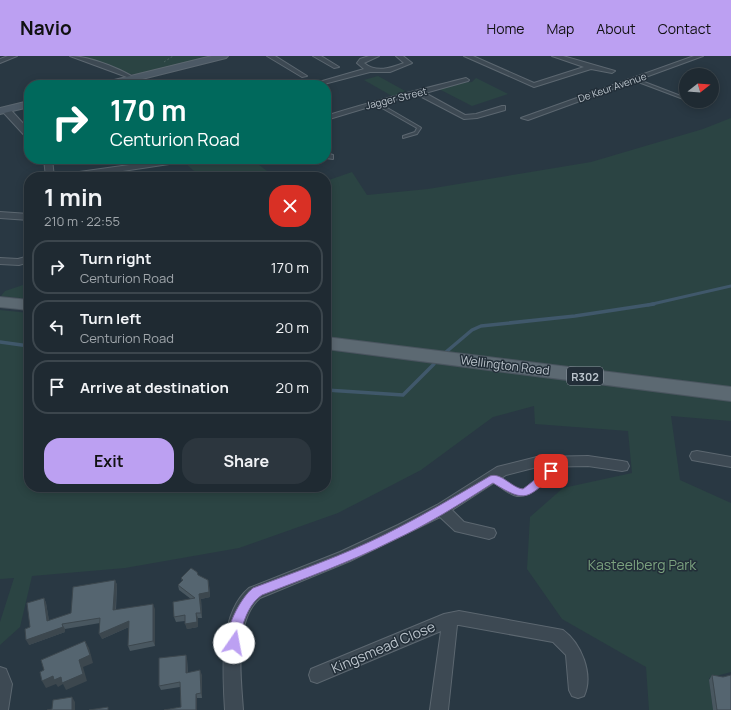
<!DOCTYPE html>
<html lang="en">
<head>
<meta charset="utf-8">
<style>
	:root { --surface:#1f2a32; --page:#2c363e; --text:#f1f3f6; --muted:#a1a7ac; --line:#3c464d; --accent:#bca0f2 }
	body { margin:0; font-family:Manrope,sans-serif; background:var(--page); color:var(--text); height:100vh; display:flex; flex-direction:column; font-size:15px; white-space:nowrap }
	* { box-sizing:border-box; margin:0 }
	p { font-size:13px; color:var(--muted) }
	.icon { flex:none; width:22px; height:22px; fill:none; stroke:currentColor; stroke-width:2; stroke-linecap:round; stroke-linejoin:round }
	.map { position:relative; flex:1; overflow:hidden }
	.panel { position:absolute; left:24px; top:116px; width:307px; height:320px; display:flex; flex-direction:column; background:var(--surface); border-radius:16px; box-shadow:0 2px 10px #0003,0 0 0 1px var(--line) }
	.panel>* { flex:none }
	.banner { position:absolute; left:24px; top:24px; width:307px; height:84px; border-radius:16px; box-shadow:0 2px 10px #0003,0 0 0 1px var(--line); background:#00695c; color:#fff; overflow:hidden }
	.needle { width:26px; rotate:73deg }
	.buttons { position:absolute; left:679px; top:12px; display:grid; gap:8px }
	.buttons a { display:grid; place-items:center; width:40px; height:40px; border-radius:50%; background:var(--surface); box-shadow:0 2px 10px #0003,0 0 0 1px var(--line); font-size:20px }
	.pin { position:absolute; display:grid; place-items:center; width:34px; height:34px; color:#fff; margin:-17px; border-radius:8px; box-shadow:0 2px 6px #0006 }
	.me { position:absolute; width:44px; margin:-22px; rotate:12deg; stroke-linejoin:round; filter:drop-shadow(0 0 3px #0008) }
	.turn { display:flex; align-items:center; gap:14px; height:84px; padding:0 20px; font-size:18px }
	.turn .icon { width:52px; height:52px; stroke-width:2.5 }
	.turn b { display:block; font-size:28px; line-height:34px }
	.round { display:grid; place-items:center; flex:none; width:42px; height:42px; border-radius:16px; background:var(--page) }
	.summary { display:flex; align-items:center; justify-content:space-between; height:68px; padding:0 20px }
	h1 { font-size:24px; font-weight:700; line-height:30px }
	.primary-button { display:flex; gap:8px; margin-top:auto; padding:8px 20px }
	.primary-button a { flex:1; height:46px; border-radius:16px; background:var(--accent); color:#111; font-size:16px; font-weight:700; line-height:46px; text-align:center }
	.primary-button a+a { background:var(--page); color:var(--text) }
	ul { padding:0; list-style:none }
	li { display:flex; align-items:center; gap:12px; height:54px; margin:0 8px 6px; padding:0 12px; border:2px solid var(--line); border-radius:16px }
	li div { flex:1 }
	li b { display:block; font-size:15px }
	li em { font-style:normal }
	header { display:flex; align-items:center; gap:24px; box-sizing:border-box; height:56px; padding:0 20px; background:var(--accent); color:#111 }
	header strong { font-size:19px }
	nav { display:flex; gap:22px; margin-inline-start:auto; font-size:14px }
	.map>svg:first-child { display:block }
</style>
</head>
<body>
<header>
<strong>Navio</strong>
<nav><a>Home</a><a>Map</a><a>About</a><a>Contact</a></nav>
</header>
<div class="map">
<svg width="731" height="654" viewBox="0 0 731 654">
	<rect width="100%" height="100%" fill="#293843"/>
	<path fill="#2b4443" d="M77 0H215L138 19 130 18Z
		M378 20 407 36 408 37 392 40 364 24Z
		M476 22 508 38 472 50 439 33 460 27 472 26Z
		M731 62V331L326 281V125L352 116 367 139 428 133 591 106 703 73Z
		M197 103H251L275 121H201L185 107Z
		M29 227V243L1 240 5 235Z
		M0 254 29 257V431H326V294L731 345V365L671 360 680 424 731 447V616L709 622 713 654H649L646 611 562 563 527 513 530 461 563 432 632 417 628 375 535 368 534 350 493 361 421 414 338 457 239 492 125 512 32 520 20 571 0 589V566L14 522 0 523Z"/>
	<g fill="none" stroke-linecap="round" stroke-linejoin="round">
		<path stroke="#40586b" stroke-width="3" d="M648 249 731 230"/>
		<path stroke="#40586b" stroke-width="3.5" d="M0 286 29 290
			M446 296 472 274 481 270 575 260 654 248
			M326 334 403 339 434 308"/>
		<g stroke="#5c6770" stroke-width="2">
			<path id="lane" d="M634 22 686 42V44L633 24 632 23Z
				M375 46H377L420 71 421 72 417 78 403 82V80L415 76 417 72 375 48Z
				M556 403 558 404 559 406C552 418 534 442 517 440 507 438 499 429 491 424L490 422 491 420 493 419 495 420C502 424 509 432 517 434 527 436 540 422 546 415 549 411 552 406 556 403Z"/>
		</g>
		<g stroke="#5c6770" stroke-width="2">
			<path id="street" d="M8 0H17L0 7V3Z
				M70 0C89 0 130 15 143 29H135L127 21Z
				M267 0H275L307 20 302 21Z
				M313 0H321L339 11 334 12Z
				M369 0H379L364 7C376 17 391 12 404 7L396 0H403L412 7 390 16H370L320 29 312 28 364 13 357 7 360 3Z
				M464 0H473L534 27 584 11 552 0H563L615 15 612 17 591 13 534 31Z
				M694 0H703L528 64 521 62Z
				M466 22 469 24 468 25 425 37 465 59 476 58 502 50H505V54L477 62 464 63 418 39 389 45 326 64V60C372 45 419 34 466 22Z
				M3 52H9L29 74V81H26L3 56Z
				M326 97 333 99V103L326 102Z
				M44 103H52L54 121H46Z
				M172 103H193L189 105 83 121H61L65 118Z
				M0 156 29 158V164L0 162Z
				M29 200V206L19 209 0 208V202L18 203Z
				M697 395 731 401V411L692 404 690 400 692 396Z
				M588 400 622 405 627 406 629 410 627 414 622 415 588 410 537 411 506 419 452 454 464 466 494 473 496 477 494 481 489 483 455 475 440 461 350 505 260 542C233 565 241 622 243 654H225C223 618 218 558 249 532L340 496 398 469 437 449 497 411 537 401Z
				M459 555 563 574C581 587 594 618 584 640L578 642 572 640 569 634 566 599 553 586 459 569H457L448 654H430L441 575 317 627 311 625 309 619 311 613 444 558Z
				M0 611 6 613 12 628 8 654H0Z"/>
		</g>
		<g stroke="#5c6770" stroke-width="2">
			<path id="secondary" d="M212 0H228L226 2 118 29H101L102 27Z
				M29 45V51L0 58V52Z"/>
		</g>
		<g stroke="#4a555f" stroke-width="2">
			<path id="primary" d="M0 241 29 244V254L0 251Z
				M326 281 731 331V345L326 293Z"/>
		</g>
		<path stroke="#49605f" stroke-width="1" stroke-dasharray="2 2" stroke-linecap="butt" d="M164 6 173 0"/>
		<use href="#lane" fill="#3d4953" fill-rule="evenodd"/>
		<use href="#street" fill="#3d4953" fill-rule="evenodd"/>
		<use href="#secondary" fill="#4c5965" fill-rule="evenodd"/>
		<use href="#primary" fill="#5c6972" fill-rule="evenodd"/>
	</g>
	<path fill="#495760" d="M198 519 209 529 210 541 201 543 202 562H198V571L187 573 185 565 176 566 174 561 191 543 179 534 178 529 182 525 181 522Z
		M115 524 117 529 116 554 155 553V590L130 595 128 590 129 571 102 583 100 567 65 573V576L29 589 30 571 44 542 46 547 49 565 71 557Z
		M186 599 187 603 188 616 202 619V642H197V654H164L181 651 180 631 161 634 159 630Z
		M712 619 731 654H713L709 624Z"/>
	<path fill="#3c474e" d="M115 524 117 529 115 559 113 554Z
		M208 524 209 529 210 541 201 543 202 562 201 557 199 538Z
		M44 542 46 547 50 570 47 565Z
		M153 548 155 553V590L153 585Z
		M196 557 198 562V571L187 573 185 568Z
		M129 565 131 570 102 583 99 578Z
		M62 568 65 573V576L29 589 26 584Z
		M85 585 89 592 93 607 83 611 87 625 66 634 63 628 58 631 56 628 46 632 42 625Z
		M186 599 187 603 188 621 186 617Z
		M200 614 202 619V642L201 637Z
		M196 638 197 642V654H196Z
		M72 641 75 646V654H72Z"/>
	<path fill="#556570" stroke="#3c474e" d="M191 512 197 516 198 519 208 524 209 536 199 538 201 557H196L197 566 185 568V559L174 561 173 546 195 542 178 529 183 524 181 522Z
		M115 524 113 554 153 548V585L128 590 129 565 99 578 100 562 62 568 63 571 26 584 25 573 30 571 27 547 44 542 47 565 71 557 73 531Z
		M85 585 90 599 79 604 83 618 62 627 61 621 54 624 53 620 42 625 40 616 44 614 41 604Z
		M186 599V617L200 614 201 637 196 638V654H164L181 651 180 626 159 630V602Z
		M712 619 723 621 731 619V654H717Z
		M72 641V654H47L52 653 53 644Z
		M108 651V654H89Z"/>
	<path fill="#bca0f2" stroke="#7a689d" d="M551 411 557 415 555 418C527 442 527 448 493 427 460 448 427 469 392 485 350 506 306 522 262 539 250 547 245 561 241 575 240 581 240 586 238 591L234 593 229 591C222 576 241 541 253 532 298 515 344 499 386 478 422 460 456 440 490 420 501 416 512 432 523 433Z"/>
	<g text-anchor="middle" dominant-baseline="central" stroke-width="3" stroke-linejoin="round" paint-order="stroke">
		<g font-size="10" fill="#bbc4cc" stroke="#222e38">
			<text transform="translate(612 31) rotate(-19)">De Keur Avenue</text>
			<text transform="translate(396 42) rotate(-14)">Jagger Street</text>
		</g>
		<rect fill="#222e38" stroke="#8d97a0" stroke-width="1" x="567" y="311" width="36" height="18" rx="3"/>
		<g font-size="11" font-weight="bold" fill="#bbc4cc">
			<text x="585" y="320">R302</text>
		</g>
		<g font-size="12" fill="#bbc4cc" stroke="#222e38">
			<text transform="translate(505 309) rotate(7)">Wellington Road</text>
		</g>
		<g font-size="14" fill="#7aa17e" stroke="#222e38">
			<text x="642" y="508">Kasteelberg Park</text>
		</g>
		<g font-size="14" fill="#bbc4cc" stroke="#222e38">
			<text transform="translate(383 591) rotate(-23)">Kingsmead Close</text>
		</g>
	</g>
</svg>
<div class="buttons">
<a><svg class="needle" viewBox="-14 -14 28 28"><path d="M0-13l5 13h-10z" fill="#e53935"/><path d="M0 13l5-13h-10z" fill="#a1a7ac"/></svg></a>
</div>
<div class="pin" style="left:551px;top:415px;background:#d93025"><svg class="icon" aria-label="arrive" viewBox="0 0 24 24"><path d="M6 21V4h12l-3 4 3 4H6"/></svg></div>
<svg class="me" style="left:234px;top:587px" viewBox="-20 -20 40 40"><circle r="19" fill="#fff"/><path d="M0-13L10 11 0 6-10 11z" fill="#bca0f2"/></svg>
<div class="banner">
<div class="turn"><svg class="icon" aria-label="right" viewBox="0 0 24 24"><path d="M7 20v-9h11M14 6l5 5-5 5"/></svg><div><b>170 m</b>Centurion Road</div></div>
</div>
<section class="panel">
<div class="summary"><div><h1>1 min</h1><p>210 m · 22:55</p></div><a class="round" style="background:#d93025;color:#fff"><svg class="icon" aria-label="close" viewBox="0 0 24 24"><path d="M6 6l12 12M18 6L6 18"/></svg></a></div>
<ul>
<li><svg class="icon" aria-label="right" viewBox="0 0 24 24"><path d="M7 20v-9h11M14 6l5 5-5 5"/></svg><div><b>Turn right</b><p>Centurion Road</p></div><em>170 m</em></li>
<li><svg class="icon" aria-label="left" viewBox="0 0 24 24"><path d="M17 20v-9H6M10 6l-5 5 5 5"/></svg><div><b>Turn left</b><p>Centurion Road</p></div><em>20 m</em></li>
<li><svg class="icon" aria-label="arrive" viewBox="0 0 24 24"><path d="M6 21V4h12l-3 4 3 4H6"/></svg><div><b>Arrive at destination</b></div><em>20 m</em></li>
</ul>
<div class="primary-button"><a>Exit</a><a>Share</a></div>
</section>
</div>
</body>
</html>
